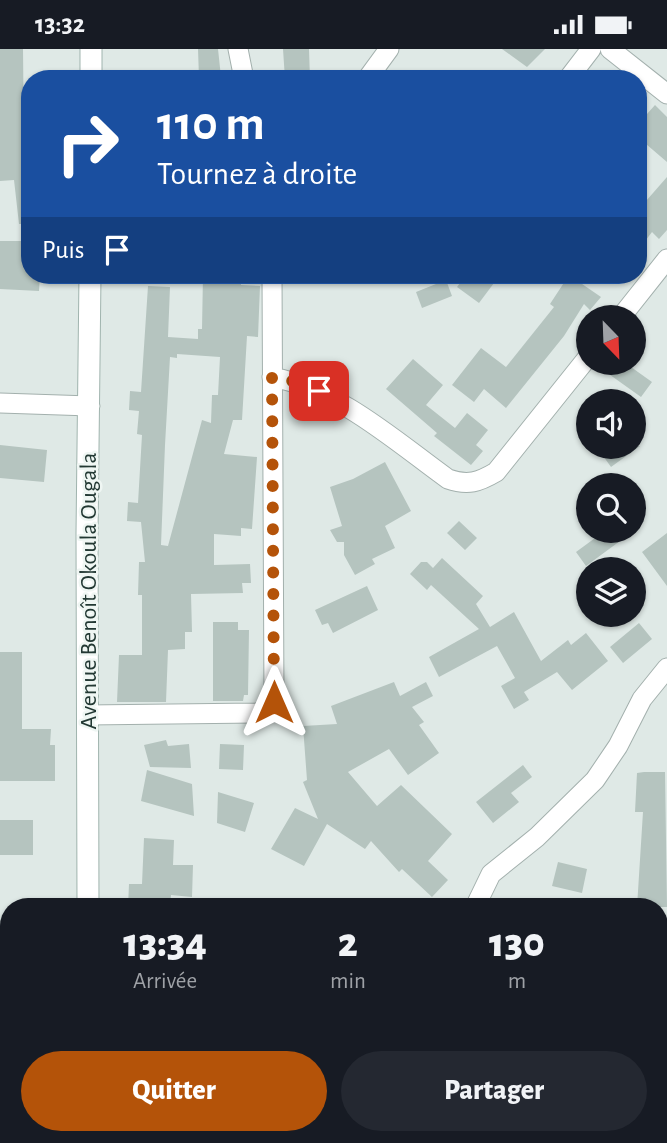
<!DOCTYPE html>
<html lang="fr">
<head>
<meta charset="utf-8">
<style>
	:root { --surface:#171b24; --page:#242831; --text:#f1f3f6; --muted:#9ea1a6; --accent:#b45309 }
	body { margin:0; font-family:"Alegreya Sans",sans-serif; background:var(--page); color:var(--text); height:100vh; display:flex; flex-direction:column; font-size:26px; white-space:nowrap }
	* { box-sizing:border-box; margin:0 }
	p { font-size:23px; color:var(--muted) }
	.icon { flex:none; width:38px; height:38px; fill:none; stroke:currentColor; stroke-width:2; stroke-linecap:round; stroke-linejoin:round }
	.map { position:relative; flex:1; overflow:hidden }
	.side { position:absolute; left:0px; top:849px; width:668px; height:247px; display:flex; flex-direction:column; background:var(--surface); border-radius:28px 28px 0 0; box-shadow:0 2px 5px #0004 }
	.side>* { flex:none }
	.guide { position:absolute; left:21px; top:21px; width:626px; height:214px; border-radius:28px; box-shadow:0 2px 5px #0004; background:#1a4fa0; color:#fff; overflow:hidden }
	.needle { width:46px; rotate:157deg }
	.tools { position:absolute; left:576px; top:256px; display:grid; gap:14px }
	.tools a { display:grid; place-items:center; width:70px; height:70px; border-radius:50%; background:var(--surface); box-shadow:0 2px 5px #0004; font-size:35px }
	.pin { position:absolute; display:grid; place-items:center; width:60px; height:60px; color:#fff; margin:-30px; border-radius:14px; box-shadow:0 4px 10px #0006 }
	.me { position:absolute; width:77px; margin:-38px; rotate:0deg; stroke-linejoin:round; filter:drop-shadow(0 0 5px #0008) }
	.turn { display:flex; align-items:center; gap:24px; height:147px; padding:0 21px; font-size:32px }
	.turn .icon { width:91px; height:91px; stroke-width:2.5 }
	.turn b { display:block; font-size:49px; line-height:60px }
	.then { display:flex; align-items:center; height:66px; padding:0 21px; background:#0003; gap:14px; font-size:26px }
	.eta { display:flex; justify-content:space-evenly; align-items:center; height:119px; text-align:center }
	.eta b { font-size:42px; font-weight:800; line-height:49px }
	.primary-button { display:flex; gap:14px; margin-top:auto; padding:14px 21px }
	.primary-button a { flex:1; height:80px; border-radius:42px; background:var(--accent); color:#fff; font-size:28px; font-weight:800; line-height:80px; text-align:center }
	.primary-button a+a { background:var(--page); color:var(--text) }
	.status { display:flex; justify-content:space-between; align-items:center; height:49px; padding:0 35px; background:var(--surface); direction:ltr }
	.status svg { height:19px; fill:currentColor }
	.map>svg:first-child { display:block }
</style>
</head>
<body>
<div class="status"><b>13:32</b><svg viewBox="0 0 49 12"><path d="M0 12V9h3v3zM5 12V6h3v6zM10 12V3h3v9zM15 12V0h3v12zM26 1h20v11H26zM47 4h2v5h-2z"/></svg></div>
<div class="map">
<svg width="667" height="1094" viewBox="0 0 667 1094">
	<rect width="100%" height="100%" fill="#dfe9e6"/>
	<path fill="#b5c4bf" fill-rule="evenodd" d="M0 0H23L24 96H30V175H19L14 131 0 132Z
		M198 0H218L221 28 199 29Z
		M283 0H309L310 30H285Z
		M502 0H545L527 18Z
		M655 56 667 68V113L639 89V74Z
		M667 128V181L659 190 652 183 639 200V160Z
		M0 192H30V226H40L39 242 0 240Z
		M203 226H241V236L260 237 258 288 247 287 242 371H233L224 405 257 408 252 480 241 479V487L214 485V516L250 515 251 534H242L243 544 191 545 192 583H185V600L168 601 166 653H117L119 606H142V546H138L139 513H145L141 473 127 472 128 453 138 454 142 386 137 385 139 362 129 361 130 342 141 343 148 237 170 238 168 288 198 290V280H202ZM177 305 220 308 218 346H212L211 374 202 371 168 497 161 496 165 396 170 308 177 309Z
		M466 226H500L479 254 457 238Z
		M569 226 601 248 590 261 584 255 564 287 506 359 484 340 474 353 452 336 481 299 506 318 554 258 550 255Z
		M446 231 452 247 422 259 416 243Z
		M413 310 443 336 426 356 455 379 467 364 488 381 476 396 483 402 471 416 434 387 437 384 386 340Z
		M613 313H624L652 333 641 348 606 323Z
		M0 396 47 401 44 433 0 429Z
		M596 397H640L611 418Z
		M385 413 411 462 385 477 395 499 372 510 375 515 355 526 344 506V493H337L330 481 342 477 330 438 353 430Z
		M459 472 477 489 465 501 447 484Z
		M606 481H635L586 517 576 503Z
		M667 484V537L642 503Z
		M442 509 483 547 476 555 490 578 514 563 541 612 568 591 571 596 586 584 608 612 572 641 557 623 524 643 529 651 514 660 501 637 515 629 497 597 439 628 429 608 479 580 431 536 427 541 410 525 421 513H427L433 519Z
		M367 537 378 561 333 584 328 574 322 576 315 561Z
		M213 573H238V581H249L248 646H244L243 652H213Z
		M639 574 652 590 623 614 610 598Z
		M0 603H22V680H51L50 696H55V732H0Z
		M394 633 400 647 426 633 433 647 412 658 424 673 419 676 439 704 408 726 389 700 348 723 377 757 401 736 452 785 428 812 448 831 432 848 402 820 399 823 371 792 365 800 327 775 304 817 271 800 295 759 318 770 303 733 307 731 303 677 337 675 331 657Z
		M166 691 168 697 189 695 191 719 150 718 144 696Z
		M220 695 244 696 243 721 219 720Z
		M523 716 532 728 511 744 519 753 493 774 476 753Z
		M147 721 192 735 194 767 141 752Z
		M644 723H665L667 858H637L643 763H635L637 724Z
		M218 743 254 754 245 783 217 774Z
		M0 771H33V806H0Z
		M144 789 174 791 173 816H193L192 848 171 846 170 858H128L129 835H142Z
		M558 813 587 820 582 844 552 837Z"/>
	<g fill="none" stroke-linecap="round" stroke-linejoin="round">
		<g stroke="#a3b0ad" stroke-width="21">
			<path id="street" d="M238 0 244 30
				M610 0 667 45
				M367 30 389 0
				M568 30 591 0
				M621 268 667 210
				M272 328C339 341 394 391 448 430 468 437 479 433 496 423L588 308
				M0 354 90 357
				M87 666 262 664 274 653 272 226
				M475 858 491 825 537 788 595 731 618 697 642 650 667 619"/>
		</g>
		<g stroke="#a0b4ae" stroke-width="23">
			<path id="secondary" d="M91 30V0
				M88 858 87 485 90 226
				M89 1087V1094"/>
		</g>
		<use href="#street" stroke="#fff" stroke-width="19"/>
		<use href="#secondary" stroke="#fff" stroke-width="21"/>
	</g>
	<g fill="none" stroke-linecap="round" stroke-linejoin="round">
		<path stroke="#b45309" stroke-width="12" stroke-dasharray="0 21.6" d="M274 653 272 328 303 334 319 342"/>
	</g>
	<g text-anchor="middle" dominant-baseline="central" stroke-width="5" stroke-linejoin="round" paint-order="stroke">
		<g font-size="24" fill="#223833" stroke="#eff6f3">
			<text transform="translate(89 542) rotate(-90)">Avenue Benoît Okoula Ougala</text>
		</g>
	</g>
</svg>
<div class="tools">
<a><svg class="needle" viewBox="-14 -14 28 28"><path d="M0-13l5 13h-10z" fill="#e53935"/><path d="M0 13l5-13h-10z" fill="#9ea1a6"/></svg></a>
<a><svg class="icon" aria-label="sound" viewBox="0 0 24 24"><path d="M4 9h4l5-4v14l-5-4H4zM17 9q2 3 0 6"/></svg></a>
<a><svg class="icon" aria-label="search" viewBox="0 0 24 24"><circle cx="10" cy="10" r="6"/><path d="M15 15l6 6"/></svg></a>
<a><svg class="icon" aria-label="layers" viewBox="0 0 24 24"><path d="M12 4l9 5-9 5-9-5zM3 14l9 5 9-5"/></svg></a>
</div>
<div class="pin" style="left:319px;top:342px;background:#d93025"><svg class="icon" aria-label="arrive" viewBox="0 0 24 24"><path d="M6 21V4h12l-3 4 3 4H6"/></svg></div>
<svg class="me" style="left:274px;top:653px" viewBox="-20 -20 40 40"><path d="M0-17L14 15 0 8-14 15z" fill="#b45309" stroke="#fff" stroke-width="4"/></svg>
<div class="guide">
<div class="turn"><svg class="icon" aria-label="right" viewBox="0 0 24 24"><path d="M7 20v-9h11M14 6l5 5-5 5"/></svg><div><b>110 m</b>Tournez à droite</div></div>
<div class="then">Puis<svg class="icon" aria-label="arrive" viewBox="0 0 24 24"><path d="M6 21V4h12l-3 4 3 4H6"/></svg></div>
</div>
<section class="side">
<div class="eta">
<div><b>13:34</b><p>Arrivée</p></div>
<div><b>2</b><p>min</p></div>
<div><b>130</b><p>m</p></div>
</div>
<div class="primary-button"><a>Quitter</a><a>Partager</a></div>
</section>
</div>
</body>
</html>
